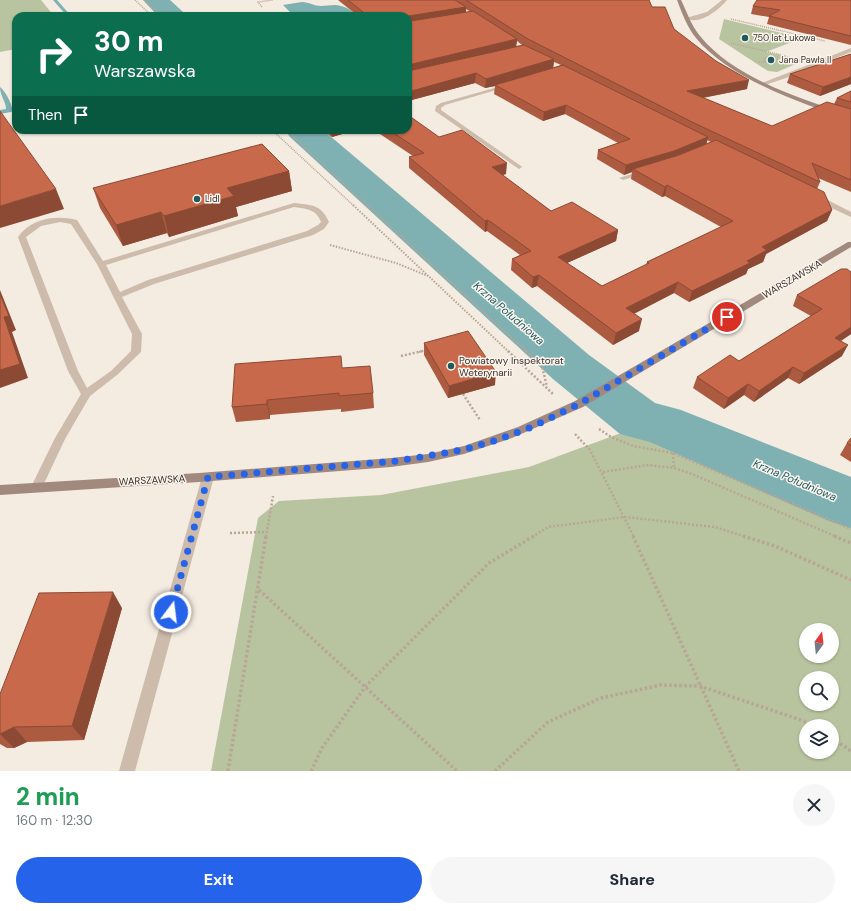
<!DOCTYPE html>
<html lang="en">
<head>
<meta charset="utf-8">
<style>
	:root { --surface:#fff; --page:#f6f6f7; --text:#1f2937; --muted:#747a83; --accent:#2563eb }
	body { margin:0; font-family:"DM Sans",sans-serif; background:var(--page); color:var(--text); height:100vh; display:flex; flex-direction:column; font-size:15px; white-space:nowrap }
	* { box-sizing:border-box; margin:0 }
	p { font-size:13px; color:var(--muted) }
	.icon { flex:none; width:22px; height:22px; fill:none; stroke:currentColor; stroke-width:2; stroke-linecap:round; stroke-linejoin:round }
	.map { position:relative; height:771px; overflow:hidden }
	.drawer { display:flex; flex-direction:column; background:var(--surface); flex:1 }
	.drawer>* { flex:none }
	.hud { position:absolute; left:12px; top:12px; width:400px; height:122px; border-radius:12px; box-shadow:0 1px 3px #0004; background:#0b6e4f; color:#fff; overflow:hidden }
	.needle { width:26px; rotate:15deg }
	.controls { position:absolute; left:799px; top:623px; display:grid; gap:8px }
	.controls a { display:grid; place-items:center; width:40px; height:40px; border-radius:50%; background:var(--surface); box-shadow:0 1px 3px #0004; font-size:20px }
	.pin { position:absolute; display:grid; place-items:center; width:34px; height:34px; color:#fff; margin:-17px; border:2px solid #fff; border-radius:50%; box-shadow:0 1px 4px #0007 }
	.me { position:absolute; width:44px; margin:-22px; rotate:15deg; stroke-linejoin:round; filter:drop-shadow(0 0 3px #0008) }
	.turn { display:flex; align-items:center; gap:14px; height:84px; padding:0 16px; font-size:18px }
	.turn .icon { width:52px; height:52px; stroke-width:2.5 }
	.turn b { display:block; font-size:28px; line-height:34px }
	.then { display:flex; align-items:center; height:38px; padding:0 16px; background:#0003; gap:8px; font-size:15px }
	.round { display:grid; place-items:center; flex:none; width:42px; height:42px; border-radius:21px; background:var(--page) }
	.summary { display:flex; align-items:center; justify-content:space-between; height:68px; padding:0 16px }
	h1 { font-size:24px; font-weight:800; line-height:30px; color:#1e9e55 }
	.action { display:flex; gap:8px; margin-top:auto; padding:8px 16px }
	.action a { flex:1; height:46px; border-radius:24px; background:var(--accent); color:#fff; font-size:16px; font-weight:800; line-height:46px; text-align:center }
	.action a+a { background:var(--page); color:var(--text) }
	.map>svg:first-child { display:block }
</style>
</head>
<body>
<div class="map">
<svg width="851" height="771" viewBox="0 0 851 771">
	<rect width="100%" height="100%" fill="#f4ebe1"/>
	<path fill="#b8c4a0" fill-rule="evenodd" d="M0 0H41L54 16H16V49L0 52Z
		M724 19 802 38 766 52 805 60 777 72 768 71 719 39Z
		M629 430 851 523V771H211L258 518 279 501 381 495 529 467ZM806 630H832V656H806ZM806 678H832V704H806ZM806 726H832V752H806Z"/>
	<path fill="#7fb0b2" d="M302 2C309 2 314 6 321 6 327 6 335 4 341 6 348 7 354 14 361 16H261L290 12 283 5Z"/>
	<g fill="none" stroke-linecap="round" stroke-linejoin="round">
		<path fill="#7fb0b2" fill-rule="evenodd" d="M53 0H57L71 16H67Z
			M0 87C5 91 11 102 12 108L16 107V111L0 114V110L6 109C6 101 0 96 0 87Z"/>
		<path fill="#7fb0b2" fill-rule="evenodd" d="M143 0H170L182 11 186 16H158Z
			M285 130H323L589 355 655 403 681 410 851 477V528L829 521 650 442 620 434 553 379 290 137Z"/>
		<path stroke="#b9a596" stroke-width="1.5" stroke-dasharray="1 1" stroke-linecap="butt" d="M135 0 152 16
			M144 0 162 16
			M262 7 258 2 273 0
			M731 19 825 41
			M731 43 786 56
			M765 61 764 59 768 57 778 60
			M759 62H770
			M272 130 354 206
			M286 130 368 206"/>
		<path stroke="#b9a596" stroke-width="2" stroke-dasharray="1.5 1.5" stroke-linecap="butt" d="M353 205 509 352
			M367 205 527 352
			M330 245 396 263 428 276
			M419 352 426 350"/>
		<path stroke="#b9a596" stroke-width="2.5" stroke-dasharray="2 2" stroke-linecap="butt" d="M508 351 553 394
			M525 351 542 366 547 387
			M401 356 423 351
			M463 394 480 420
			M599 429 611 437 633 446 673 453 851 529
			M575 434 590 450 634 537
			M673 453 674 468
			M603 472 648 465 674 468 692 474 837 537
			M230 533 267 532
			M266 537 273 496
			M532 537 548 527 625 517 715 527 746 537"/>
		<path stroke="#b9a596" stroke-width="3.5" stroke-dasharray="2.5 2.5" stroke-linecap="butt" d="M633 536 739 771
			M743 536 775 546 851 580
			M834 536 851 543
			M259 590 457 771
			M832 738 851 751
			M228 771 266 536
			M311 771 322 748 365 687 489 563 534 536
			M495 771 548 722 601 698 661 685 700 686 804 721 813 726"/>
		<path fill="#cdbbac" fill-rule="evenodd" d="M644 170 646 171V173L623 180 619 178Z
			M294 203C311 205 321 204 329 222L324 229 313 235 154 284 122 297 142 334 141 352 117 375 90 396 65 439 41 490 37 492 33 490 31 487 55 438 81 394 68 371 18 237C32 218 55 215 77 220L103 261ZM294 207C307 209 316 209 321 222L318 225 307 231 148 280 120 292 106 265ZM60 222 71 224 97 264 132 334 131 351 111 371 87 388 78 371 26 237 41 226Z"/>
		<path fill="#cdbbac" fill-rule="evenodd" d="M722 0H727C719 10 699 26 686 18L707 12Z
			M851 48V52L786 78 765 85 762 83Z
			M505 85 510 86 445 105 441 108V110L521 166 522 167 519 169 435 111 436 106 441 103Z
			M814 196H820L851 212V217L814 200Z"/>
		<path fill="#cdbbac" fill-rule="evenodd" d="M208 473 212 474 214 477 135 771H119L202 477 204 474Z"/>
		<path fill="#a18a7d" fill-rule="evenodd" d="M677 0H681C687 12 691 25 700 36 734 78 801 99 851 115V119C804 106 727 77 696 38 687 27 682 13 677 0Z
			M848 242H851V247L583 407 512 438 464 454 428 462 391 467 199 482 0 495V485L199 473 391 458 428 454 464 446 518 427 575 401Z"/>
	</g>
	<path fill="#ac5a40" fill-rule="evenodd" d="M338 0H649L652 7 674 29 747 89 703 98 772 126 834 104 837 98 851 91V192L818 178 820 182 817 189 832 210 827 221 766 254 763 262 748 269 746 274 689 302 674 293 634 314 639 331 613 345 537 286 532 288 511 270 512 259 520 255 487 231 485 232 409 168V157L413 156 374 130H408L439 137 506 174 502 175 551 211 618 230 616 241 567 263 602 286 646 265 647 262 721 227 665 196 662 197 631 179 632 172 624 175 597 159 598 150 618 143 565 114 543 121 494 94 495 86 485 88 475 83 408 101V16H358ZM466 9 471 12H466ZM517 41 522 45 516 46ZM554 62 561 65 553 68ZM707 140 711 142 706 144Z
		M851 0V45L767 24 769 17 751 14 753 6Z
		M851 54V84L820 96 787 83 790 74Z
		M323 130H356L332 137Z
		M289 171 292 191 236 207 238 216 169 237 167 233 123 246 100 208 93 188Z
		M851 272V334L841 341 842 356 799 384 788 378 754 402 744 395 724 409 693 388 697 377 739 361 811 316 793 306 797 295Z
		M424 343 495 385 448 398 424 355Z
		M343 368 373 393 374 408 341 412V409L270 415V419L236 422 232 407Z
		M851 438V462L840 455 847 443Z
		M122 608 84 740 27 742 14 748H7L0 744V694Z"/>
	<path fill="#8c4a34" d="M466 7V15L408 24V16Z
		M517 39 516 48 408 74V65Z
		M554 59 553 69 495 85V86L485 88 486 79Z
		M476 73 475 83 408 101V92Z
		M851 77V84L820 96 823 87Z
		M749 80 747 89 685 101 687 91Z
		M566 105 565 114 543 121 544 112Z
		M331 130H356L332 137Z
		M708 137 706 147 633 169 632 172 624 175 626 165Z
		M507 163 506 174 491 178 492 167Z
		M289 171 292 191 236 207 238 216 169 237 164 216 227 188Z
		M667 185 665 196 662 197 665 187Z
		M56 189 64 209 0 228V206Z
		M832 210 827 221 766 254 763 262 748 269 746 274 689 302 692 291 747 261 762 247Z
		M161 212 167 233 123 246 116 225Z
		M488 220 487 231 485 232V221Z
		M618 230 616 241 556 268 558 257Z
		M539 275 537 286 532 288 533 277Z
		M678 282 674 293 623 319 626 308Z
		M0 290 16 330 12 332 28 378 0 388Z
		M642 319 639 331 613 345 616 333Z
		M851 327V334L829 348 835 338Z
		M848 345 842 356 799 384 804 373Z
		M793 367 788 378 754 402 759 391Z
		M496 372 495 385 448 398 449 386Z
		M748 384 744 395 724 409 728 398Z
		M267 400 270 415V419L267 404Z
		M113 592 122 608 84 740 72 726Z
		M14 727 27 742 14 748 0 734Z"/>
	<path fill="#c8694b" stroke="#8c4a34" d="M348 0H455L466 7 408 16H366H368Z
		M466 0H649L652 7H665L674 29 716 61 749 80 687 91 772 126 827 102 851 109V180L812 163 820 182 694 123 528 39Z
		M757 0H851V36L769 16 780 10 753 6Z
		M473 11 517 39 408 65V19L411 21Z
		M524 45 554 59 486 79 476 73 408 92V71Z
		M851 54V77L823 87 790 74Z
		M563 65 708 137 674 151 626 165 598 150 630 139 566 105 544 112 495 85Z
		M851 91V102L837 98Z
		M0 111 56 189 0 206Z
		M408 115 439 137 462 130 507 163 492 167 551 211 572 202 618 230 558 257 602 286 649 263 647 262 733 221 667 185 665 187 633 169 679 155 716 140 824 192 832 210 762 247 767 250 747 261 750 263 692 291 678 282 626 308 642 319 616 333 539 275 533 277 512 259 531 251 488 220 485 221 409 157 424 153 389 130H408Z
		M262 144 289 171 227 188 234 196 164 216 161 212 116 225 93 188Z
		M841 269H847L851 272V327L835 338 848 345 804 373 793 367 759 391 748 384 728 398 697 377 730 355 739 361 822 309 797 295Z
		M0 294 9 316 4 317 20 364 0 370Z
		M468 331 496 372 449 386 424 343Z
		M341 356 342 368 370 366 373 393 339 396V393L267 400V404L232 407 235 364Z
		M851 438V446L847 443Z
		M113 592 72 726 14 727 0 734V694L39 593Z"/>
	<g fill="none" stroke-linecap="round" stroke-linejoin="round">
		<path stroke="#2563eb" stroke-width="7" stroke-dasharray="0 12.6" d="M171 612 208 477 397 461 462 450 494 441 532 427 579 404 727 317"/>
	</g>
	<g fill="#1f5a5e" stroke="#fbf5ee" stroke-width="1.5">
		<circle cx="745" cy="38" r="4"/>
		<circle cx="771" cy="60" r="4"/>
		<circle cx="197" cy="199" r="4"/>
		<circle cx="451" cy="366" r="4"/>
	</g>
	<g text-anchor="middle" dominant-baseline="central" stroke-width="3" stroke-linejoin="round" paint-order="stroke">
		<g font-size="9" fill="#3b302b" stroke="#fbf5ee" text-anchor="start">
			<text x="753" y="38">750 lat Łukowa</text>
			<text x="779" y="60">Jana Pawła II</text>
			<text x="205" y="199">Lidl</text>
		</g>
		<g font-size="10" fill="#3b302b" stroke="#fbf5ee">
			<text transform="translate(792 279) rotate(-30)">WARSZAWSKA</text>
			<text transform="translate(152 480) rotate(-3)">WARSZAWSKA</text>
		</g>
		<g font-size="10" fill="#3b302b" stroke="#fbf5ee" text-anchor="start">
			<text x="459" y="360">Powiatowy Inspektorat<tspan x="459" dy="12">Weterynarii</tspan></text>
		</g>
		<g font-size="11" font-style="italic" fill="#1f5a5e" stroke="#fbf5ee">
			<text transform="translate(509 313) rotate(41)">Krzna Południowa</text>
			<text transform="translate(795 480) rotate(23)">Krzna Południowa</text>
		</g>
	</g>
</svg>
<div class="controls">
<a><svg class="needle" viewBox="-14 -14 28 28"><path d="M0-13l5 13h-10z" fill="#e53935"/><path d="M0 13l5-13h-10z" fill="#747a83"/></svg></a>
<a><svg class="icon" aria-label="search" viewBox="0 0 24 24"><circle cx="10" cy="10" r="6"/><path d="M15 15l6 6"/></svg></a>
<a><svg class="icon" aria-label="layers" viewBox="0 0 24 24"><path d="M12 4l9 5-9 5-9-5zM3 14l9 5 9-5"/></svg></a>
</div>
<div class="pin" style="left:727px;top:317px;background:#d93025"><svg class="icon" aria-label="arrive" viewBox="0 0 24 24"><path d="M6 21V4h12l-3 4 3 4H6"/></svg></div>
<svg class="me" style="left:171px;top:612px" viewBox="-20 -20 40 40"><circle r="17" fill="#2563eb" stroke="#fff" stroke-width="3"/><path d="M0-11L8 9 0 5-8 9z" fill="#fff"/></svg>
<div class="hud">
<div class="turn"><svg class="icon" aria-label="right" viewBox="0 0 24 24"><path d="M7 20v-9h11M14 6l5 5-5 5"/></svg><div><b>30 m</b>Warszawska</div></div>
<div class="then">Then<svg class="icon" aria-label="arrive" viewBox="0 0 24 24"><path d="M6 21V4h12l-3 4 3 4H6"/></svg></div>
</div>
</div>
<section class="drawer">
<div class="summary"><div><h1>2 min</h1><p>160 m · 12:30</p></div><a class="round"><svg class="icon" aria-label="close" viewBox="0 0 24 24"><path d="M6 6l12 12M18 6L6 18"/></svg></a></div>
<div class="action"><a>Exit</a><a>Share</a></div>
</section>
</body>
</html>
